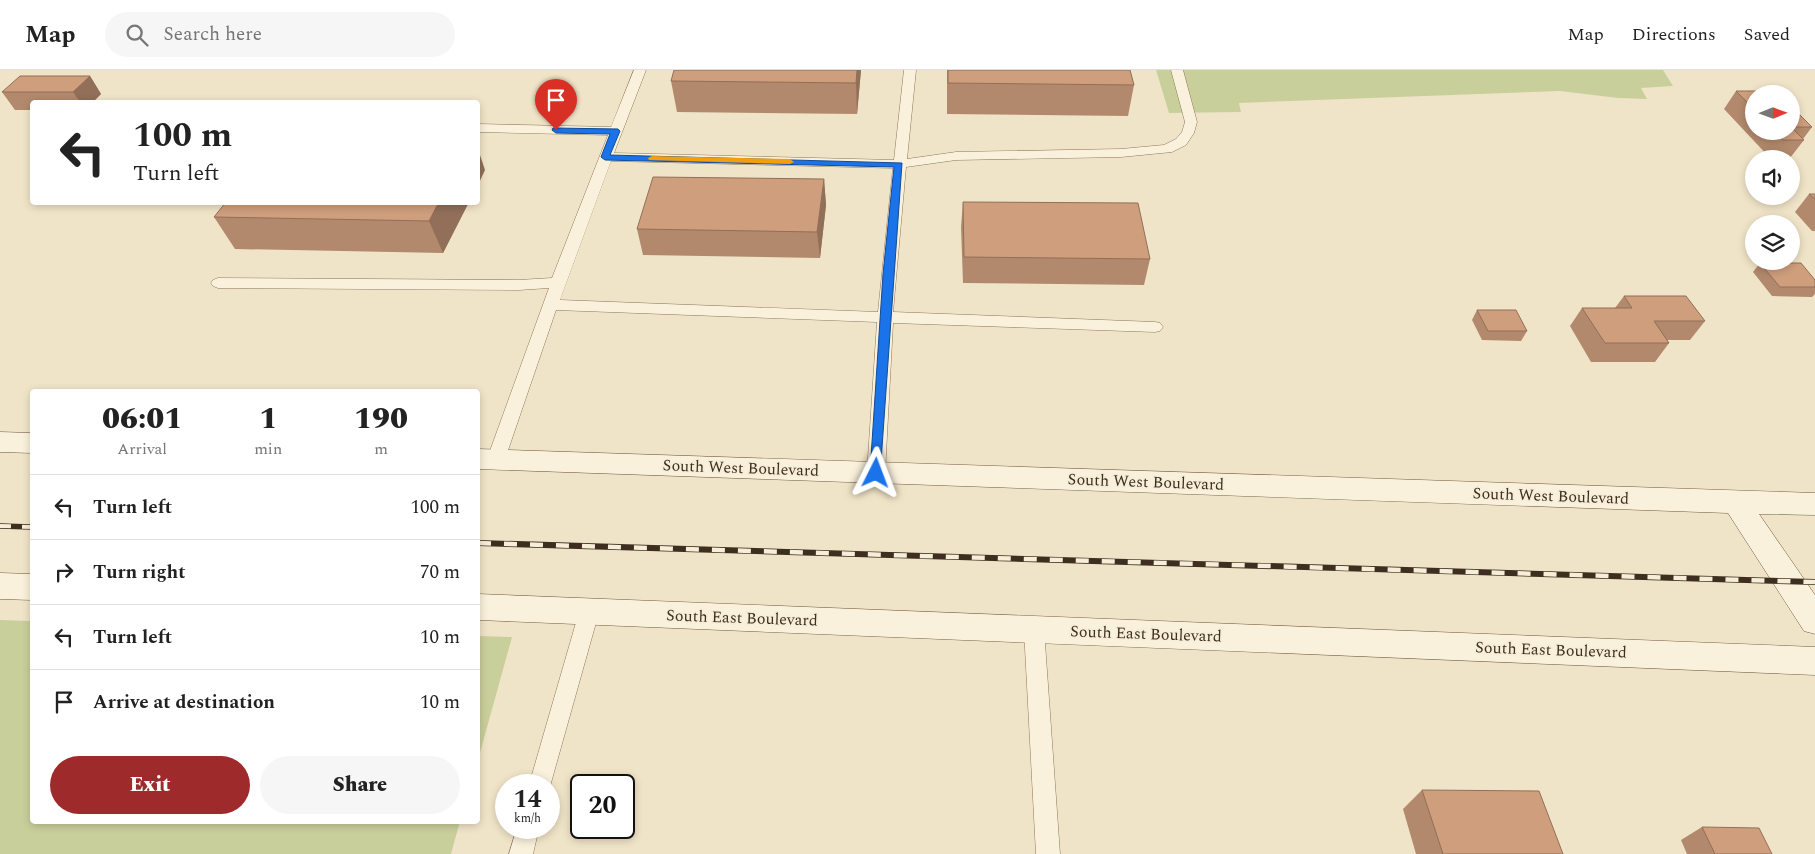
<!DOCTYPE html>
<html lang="en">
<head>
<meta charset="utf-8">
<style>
	:root { --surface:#fff; --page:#f6f6f6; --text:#222; --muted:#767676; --line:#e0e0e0; --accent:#9e2a2b }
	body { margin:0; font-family:Spectral,serif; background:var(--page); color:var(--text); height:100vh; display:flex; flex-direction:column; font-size:19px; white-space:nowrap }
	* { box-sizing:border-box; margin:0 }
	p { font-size:16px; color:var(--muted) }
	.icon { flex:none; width:28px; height:28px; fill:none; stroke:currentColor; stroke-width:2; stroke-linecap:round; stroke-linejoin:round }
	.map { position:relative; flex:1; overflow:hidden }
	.side { position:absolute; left:30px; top:319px; width:450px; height:435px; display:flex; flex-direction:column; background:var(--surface); border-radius:5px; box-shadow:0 2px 8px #0003 }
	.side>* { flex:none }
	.top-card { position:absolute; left:30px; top:30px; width:450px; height:105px; border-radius:5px; box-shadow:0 2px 8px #0003; background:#fff; color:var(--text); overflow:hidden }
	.needle { width:32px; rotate:89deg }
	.controls { position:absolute; left:1745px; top:15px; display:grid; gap:10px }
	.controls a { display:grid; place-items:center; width:55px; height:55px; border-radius:50%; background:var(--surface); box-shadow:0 2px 8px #0003; font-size:25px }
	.speed { position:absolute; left:495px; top:704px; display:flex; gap:10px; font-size:25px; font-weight:700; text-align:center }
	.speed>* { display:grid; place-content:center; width:65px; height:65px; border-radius:50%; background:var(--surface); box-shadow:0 2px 8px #0003; line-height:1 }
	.speed small { font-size:12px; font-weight:400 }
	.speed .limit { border:2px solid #111; border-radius:8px; background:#fff; color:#111 }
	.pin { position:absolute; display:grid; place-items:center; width:42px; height:42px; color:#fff; margin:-51px -21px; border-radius:50% 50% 50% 0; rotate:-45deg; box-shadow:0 0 5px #0007 }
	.pin .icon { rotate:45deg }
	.me { position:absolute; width:55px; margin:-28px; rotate:3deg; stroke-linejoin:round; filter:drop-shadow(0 0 4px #0008) }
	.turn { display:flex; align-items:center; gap:18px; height:105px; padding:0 20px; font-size:22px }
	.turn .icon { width:65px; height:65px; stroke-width:2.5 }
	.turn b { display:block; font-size:35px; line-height:42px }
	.eta { display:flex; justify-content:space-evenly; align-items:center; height:85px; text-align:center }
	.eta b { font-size:30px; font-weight:800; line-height:35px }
	.cta { display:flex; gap:10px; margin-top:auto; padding:10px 20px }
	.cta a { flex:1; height:58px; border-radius:30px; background:var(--accent); color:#fff; font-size:20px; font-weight:800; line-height:58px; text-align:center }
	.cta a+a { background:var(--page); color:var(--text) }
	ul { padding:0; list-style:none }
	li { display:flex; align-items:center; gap:15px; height:65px; padding:0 20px; border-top:1px solid var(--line) }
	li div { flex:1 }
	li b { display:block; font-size:19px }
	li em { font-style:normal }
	header { display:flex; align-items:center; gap:30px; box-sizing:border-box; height:70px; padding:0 25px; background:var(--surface); border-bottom:1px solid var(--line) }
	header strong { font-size:24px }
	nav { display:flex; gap:28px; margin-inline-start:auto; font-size:18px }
	.search { width:350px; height:45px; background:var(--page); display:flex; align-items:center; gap:12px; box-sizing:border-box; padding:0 18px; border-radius:28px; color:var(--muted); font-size:19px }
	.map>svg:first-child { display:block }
</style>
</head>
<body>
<header>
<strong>Map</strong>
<div class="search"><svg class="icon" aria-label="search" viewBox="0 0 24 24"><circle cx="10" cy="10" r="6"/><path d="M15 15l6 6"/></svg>Search here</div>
<nav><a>Map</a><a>Directions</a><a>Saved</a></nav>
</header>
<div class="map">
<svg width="1815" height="784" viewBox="0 0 1815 784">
	<rect width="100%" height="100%" fill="#f0e4c8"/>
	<path fill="#c9cf9b" d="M1156 0H1663L1673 16 1641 18 1647 29 1618 28 1560 21 1239 33 1241 42 1169 43Z
		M0 550 32 551V751H460L451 784H0Z
		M478 566 512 567 478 690Z"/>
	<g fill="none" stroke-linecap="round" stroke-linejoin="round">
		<g stroke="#8d765c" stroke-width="1">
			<path id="service" d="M634 0H646L614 83 894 90 904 0H916L907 89 956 82 1121 79 1164 75 1176 69 1182 62 1185 52 1171 0H1183L1197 52 1194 63 1186 75 1172 82 1121 87 956 90 906 97 893 242 1155 252 1160 253 1163 257 1160 261 1155 262 893 253 885 403 882 408 876 410 870 408 867 403 877 252 556 240 505 389 502 394 496 396 490 394 487 389 549 218 519 220 218 218 213 216 211 213 213 210 218 208 519 210 552 208 608 65 478 62V54L611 57ZM611 91 893 98 878 242 560 230Z
				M589 534 596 536 599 542 549 720V715H529L579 542 582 536Z
				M1034 550 1041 553 1044 559 1060 784H1036L1024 559 1027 553Z
				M517 758H539L533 784H509Z"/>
		</g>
		<g stroke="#6f573f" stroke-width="1">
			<path id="secondary" d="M0 362 32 363V383L0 382Z
				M478 379 1815 423V445L1759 444 1815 525V564L1804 561 1728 443 478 399Z
				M0 503 32 504V530L0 529Z
				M478 524 1815 577V605L478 550Z"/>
		</g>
		<use href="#service" fill="#faf1dc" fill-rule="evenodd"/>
		<use href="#secondary" fill="#faf1dc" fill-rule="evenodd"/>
		<g stroke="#3d2e20" stroke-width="5.5">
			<path id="rail-far1" d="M0 456 32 457"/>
		</g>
		<g stroke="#3d2e20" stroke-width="6">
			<path id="rail" d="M478 473 1815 512"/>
		</g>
		<use href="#rail-far1" stroke="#f7eed8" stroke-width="4" stroke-dasharray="11" stroke-linecap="butt"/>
		<use href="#rail" stroke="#f7eed8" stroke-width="4.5" stroke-dasharray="13" stroke-linecap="butt"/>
	</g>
	<path fill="#b2896c" d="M861 0 857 44 677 42 671 11Z
		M947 0H1130L1134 15 1128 46 947 44Z
		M90 6 101 24 93 32H32V40H15L2 22Z
		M1736 21 1754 39V61H1791V36L1812 57 1803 69 1804 70 1790 88H1770L1724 39Z
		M824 109 826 135 820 188 643 185 637 159Z
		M1809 124H1815V161H1812L1795 142Z
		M469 132 443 183 235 179 214 147Z
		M963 132 1150 189 1144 215 963 213 961 157Z
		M1760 193 1815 217V224L1812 227 1772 226 1753 202Z
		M1624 226 1705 251 1690 270H1667L1669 273 1655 292H1591L1570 256 1582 238H1615Z
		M1477 240 1527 261 1521 271 1482 270 1472 250Z
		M1422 720 1563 784H1416L1403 739Z
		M1702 757 1772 784H1687L1681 770Z"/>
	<path fill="#916f58" d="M857 0H861L857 44 856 13Z
		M90 6 101 24 93 32H80L73 22Z
		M478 79 485 100 478 115Z
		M824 109 826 135 820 188 817 162Z
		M439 132H469L443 183 429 151Z"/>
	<path fill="#cf9f7d" stroke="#916f58" d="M674 0H857L856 13 671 11Z
		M948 0H1130L1134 15 948 13Z
		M20 6H90L73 22H2Z
		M1736 21H1776L1779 24H1754V39Z
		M1791 36 1812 57H1791Z
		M1791 57 1804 70H1783L1775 61H1791Z
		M653 107 824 109 817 162 637 159Z
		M1809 124H1815V129Z
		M226 132H439L429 151 214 147Z
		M963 132 1138 133 1150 189 964 187Z
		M1760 193H1801L1815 210V217H1780Z
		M1624 226H1686L1705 251H1654L1669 273H1605L1582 238H1632Z
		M1477 240H1516L1527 261H1488Z
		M1422 720 1539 721 1563 784H1443Z
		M1702 757 1759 758 1772 784H1715Z"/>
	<path fill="#1a73e8" stroke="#114b97" d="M553 58 618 59 620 61 610 85 902 93 880 406 876 407 870 403 883 204 894 97 605 90 601 87 610 64 556 63 552 60Z"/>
	<path fill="#f59e0b" d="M652 86 790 89 794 92 790 94 649 90 648 88Z"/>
	<g text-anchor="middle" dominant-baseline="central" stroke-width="4" stroke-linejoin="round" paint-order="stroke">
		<g font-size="16" fill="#3d2e20" stroke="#f7eed8">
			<text transform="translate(741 398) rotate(2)">South West Boulevard</text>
			<text transform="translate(1146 412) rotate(2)">South West Boulevard</text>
			<text transform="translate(1551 426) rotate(2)">South West Boulevard</text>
			<text transform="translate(742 548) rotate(2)">South East Boulevard</text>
			<text transform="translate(1146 564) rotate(2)">South East Boulevard</text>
			<text transform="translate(1551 580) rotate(2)">South East Boulevard</text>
		</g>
	</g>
</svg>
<div class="controls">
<a><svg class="needle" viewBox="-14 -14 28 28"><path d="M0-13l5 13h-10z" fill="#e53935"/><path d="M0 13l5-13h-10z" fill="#767676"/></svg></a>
<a><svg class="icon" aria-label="sound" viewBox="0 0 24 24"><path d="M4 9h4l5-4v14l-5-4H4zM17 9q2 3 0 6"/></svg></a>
<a><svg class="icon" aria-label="layers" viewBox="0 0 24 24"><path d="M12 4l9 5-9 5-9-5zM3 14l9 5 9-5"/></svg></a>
</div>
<div class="speed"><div>14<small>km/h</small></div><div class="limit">20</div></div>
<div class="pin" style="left:556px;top:60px;background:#d93025"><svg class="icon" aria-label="arrive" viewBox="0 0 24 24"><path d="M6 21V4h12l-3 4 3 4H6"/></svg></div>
<svg class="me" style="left:876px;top:403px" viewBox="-20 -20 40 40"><path d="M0-17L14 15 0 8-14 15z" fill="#1a73e8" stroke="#fff" stroke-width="4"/></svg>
<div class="top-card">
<div class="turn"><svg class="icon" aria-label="left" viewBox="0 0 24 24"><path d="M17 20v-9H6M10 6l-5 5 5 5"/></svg><div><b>100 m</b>Turn left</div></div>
</div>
<section class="side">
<div class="eta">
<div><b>06:01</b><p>Arrival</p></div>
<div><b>1</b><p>min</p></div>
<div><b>190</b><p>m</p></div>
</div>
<ul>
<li><svg class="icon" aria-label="left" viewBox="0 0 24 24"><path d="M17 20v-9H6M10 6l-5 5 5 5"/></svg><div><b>Turn left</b></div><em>100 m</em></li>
<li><svg class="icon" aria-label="right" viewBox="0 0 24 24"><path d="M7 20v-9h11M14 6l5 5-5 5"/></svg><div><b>Turn right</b></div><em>70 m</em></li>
<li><svg class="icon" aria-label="left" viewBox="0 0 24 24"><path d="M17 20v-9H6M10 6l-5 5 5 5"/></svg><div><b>Turn left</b></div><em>10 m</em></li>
<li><svg class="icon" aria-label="arrive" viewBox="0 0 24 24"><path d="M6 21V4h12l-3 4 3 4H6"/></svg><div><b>Arrive at destination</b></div><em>10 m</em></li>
</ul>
<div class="cta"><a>Exit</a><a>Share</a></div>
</section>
</div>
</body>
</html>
